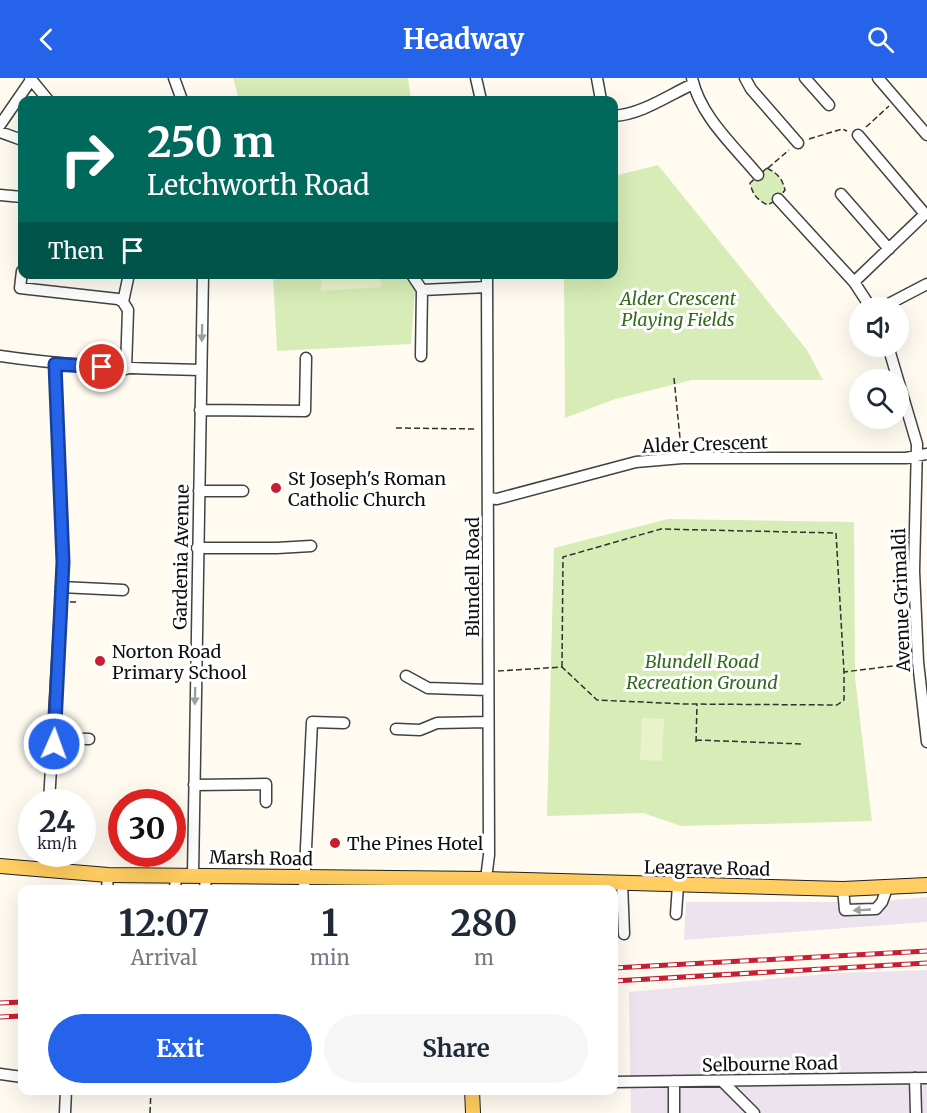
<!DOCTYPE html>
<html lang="en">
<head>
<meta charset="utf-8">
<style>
	:root { --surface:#fff; --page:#f6f6f7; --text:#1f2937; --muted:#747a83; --accent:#2563eb }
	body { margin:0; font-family:Merriweather,serif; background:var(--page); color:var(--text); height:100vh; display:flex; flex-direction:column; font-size:22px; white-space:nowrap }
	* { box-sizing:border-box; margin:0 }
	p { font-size:20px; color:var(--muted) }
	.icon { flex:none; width:33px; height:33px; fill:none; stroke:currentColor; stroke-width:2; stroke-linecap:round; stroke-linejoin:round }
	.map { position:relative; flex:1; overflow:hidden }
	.panel { position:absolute; left:18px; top:807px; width:600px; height:210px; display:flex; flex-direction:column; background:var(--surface); border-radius:12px; box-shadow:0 6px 24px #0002 }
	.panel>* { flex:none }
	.hud { position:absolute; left:18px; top:18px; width:600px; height:183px; border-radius:12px; box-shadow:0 6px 24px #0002; background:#00695c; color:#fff; overflow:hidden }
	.tools { position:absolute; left:849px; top:219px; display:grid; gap:12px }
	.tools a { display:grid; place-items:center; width:60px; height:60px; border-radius:50%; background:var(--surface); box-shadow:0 6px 24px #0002; font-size:30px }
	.speed { position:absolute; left:18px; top:711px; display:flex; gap:12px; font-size:30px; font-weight:700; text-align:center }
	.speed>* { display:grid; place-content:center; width:78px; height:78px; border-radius:50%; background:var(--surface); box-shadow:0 6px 24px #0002; line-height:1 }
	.speed small { font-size:15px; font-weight:400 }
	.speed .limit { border:9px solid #d22; background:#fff; color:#111 }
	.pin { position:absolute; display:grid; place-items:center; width:51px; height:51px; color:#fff; margin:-26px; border:3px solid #fff; border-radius:50%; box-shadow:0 2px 6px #0007 }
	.me { position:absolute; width:66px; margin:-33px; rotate:2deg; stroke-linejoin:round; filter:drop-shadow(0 0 4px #0008) }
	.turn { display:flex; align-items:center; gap:21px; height:126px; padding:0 30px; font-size:27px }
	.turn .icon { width:78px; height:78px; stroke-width:2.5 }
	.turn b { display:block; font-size:42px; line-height:51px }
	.then { display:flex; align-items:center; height:57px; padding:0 30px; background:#0003; gap:12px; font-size:22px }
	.eta { display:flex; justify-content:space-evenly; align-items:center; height:102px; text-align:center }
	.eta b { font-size:36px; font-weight:700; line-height:42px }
	.primary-button { display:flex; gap:12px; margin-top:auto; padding:12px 30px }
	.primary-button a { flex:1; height:69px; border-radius:36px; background:var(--accent); color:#fff; font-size:24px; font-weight:700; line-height:69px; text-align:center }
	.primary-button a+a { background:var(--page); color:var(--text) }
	header { display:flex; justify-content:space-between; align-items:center; height:78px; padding:0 30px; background:var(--accent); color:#fff; font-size:27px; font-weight:700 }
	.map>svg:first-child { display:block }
</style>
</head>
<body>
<header><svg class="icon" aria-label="back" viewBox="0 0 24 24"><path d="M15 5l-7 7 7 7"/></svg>Headway<svg class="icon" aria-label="search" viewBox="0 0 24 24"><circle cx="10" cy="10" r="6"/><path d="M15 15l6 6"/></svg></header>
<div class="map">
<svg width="927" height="1035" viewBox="0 0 927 1035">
	<rect width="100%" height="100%" fill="#fffbf1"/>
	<path fill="#ece3ee" d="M927 819V844L684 862 686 824H873Z
		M927 892V1035H631L629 914 837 895Z"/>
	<path fill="#d7ecb7" d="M233 0H408L411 22H239Z
		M658 87 807 272 823 302H692L615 321 565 340 564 197 614 196V98Z
		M767 90C778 96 782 100 785 112L778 121 768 127C757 122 753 117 750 105Z
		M273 197H416L411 266 277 273Z
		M668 441 854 444 855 599 872 743 681 748 643 735 547 738 554 470Z"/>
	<path fill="#e8f3ca" d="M380 197 381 209 321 213V201Z
		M642 640 664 641 662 683 640 682Z"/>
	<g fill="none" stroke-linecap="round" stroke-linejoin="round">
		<g stroke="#424242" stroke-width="13">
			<path id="minor" d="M30 0 48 22
				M174 0 182 22
				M476 0 481 22
				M597 0 601 22
				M692 0C700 38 734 68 758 97
				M745 0 751 11 798 65
				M805 0 829 27
				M878 0 927 57
				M614 38C642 36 667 18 693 6
				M0 47 31 2
				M0 54 22 62
				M841 116 889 171
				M0 117 22 119
				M778 121 854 204 871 230
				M22 193 20 210 118 221 123 224 128 232 126 291
				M412 197 422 212
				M854 204 925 136 858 57
				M123 224 129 196
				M881 230 927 206
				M888 268 917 366 914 493 918 584 927 664
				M0 278C67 288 133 291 201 292
				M421 278 422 212 487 209
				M200 332 305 333 306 280
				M199 413H243
				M489 420 497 421 636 384 682 380H906L927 376
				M197 470H277L311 468
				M61 509 123 512
				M406 598 428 610 488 612
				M396 651 420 652 437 645 488 644
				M54 660 89 661
				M194 707 266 706V724
				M49 724 63 484 55 286
				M44 792 46 776
				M193 797 203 196
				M486 801 489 777 487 196
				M622 805 624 856
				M843 811 845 832 876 831 882 824 887 810
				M107 812 108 797
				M175 812 176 797
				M205 812 206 797
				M304 812 312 644 344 645
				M676 836 678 807
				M0 996 22 999
				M915 1000 916 1035
				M674 1003V1035
				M614 1004 927 1000
				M723 1004 754 1035
				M65 1035 66 1012"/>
		</g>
		<g stroke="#202020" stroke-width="16">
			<path id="major" d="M0 788 108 797 486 801 843 811 927 807
				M472 1012 473 1035"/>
		</g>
		<path stroke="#313131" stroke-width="1.5" stroke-dasharray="6 3" stroke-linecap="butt" d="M866 49 889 28
			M809 61 842 51 847 53
			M767 90C778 96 782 100 785 112L778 121 768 127C757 122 753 117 750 105Z
			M768 90 789 72
			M674 300 681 370
			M396 350 476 351
			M70 524H76
			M562 589 563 479 661 451 836 455 844 594
			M498 593 562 589 597 622 685 626 837 627 844 622V594L908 586
			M696 662 802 666
			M696 664 697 626
			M150 1035 151 1012"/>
		<use href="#minor" stroke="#fff" stroke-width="10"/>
		<use href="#major" stroke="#ffcd61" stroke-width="14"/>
		<g stroke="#c81e33" stroke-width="5">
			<path id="rail" d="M614 890 927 873
				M614 903 927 885
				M0 925 22 924
				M0 939 22 938"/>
		</g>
		<use href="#rail" stroke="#fff" stroke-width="3" stroke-dasharray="9" stroke-linecap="butt"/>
	</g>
	<defs><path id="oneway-solid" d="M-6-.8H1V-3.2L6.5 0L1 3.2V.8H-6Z" transform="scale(1.5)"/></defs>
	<g fill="#9f9f9f">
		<use href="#oneway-solid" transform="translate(202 255) rotate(91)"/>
		<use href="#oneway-solid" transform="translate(195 618) rotate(91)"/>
		<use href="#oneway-solid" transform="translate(862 832) rotate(177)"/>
	</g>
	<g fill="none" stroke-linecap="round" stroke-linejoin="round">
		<g stroke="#184099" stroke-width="15">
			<path id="route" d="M54 666 63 484 55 286 102 289"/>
		</g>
		<use href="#route" stroke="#2563eb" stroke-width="10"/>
	</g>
	<g fill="#c81e33" stroke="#fff" stroke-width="2">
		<circle cx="276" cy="410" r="6"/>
		<circle cx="100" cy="583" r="6"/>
		<circle cx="335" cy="765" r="6"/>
	</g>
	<g text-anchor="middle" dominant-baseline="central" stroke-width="6" stroke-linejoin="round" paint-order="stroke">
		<g font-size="18" font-style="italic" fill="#316b1a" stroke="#fff">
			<text x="678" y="220">Alder Crescent<tspan x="678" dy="21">Playing Fields</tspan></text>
			<text x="702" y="583">Blundell Road<tspan x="702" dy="21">Recreation Ground</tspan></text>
		</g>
		<g font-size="18" fill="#0f0f0f" stroke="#fff">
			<text transform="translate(705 366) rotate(-2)">Alder Crescent</text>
			<text transform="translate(181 479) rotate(-89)">Gardenia Avenue</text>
			<text transform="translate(472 499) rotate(-90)">Blundell Road</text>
			<text transform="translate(901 522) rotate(-92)">Avenue Grimaldi</text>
			<text transform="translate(261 780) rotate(1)">Marsh Road</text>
			<text transform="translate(707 790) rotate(1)">Leagrave Road</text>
			<text transform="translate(770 986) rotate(-1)">Selbourne Road</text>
		</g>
		<g font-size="18" fill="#0f0f0f" stroke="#fff" text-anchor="start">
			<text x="288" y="400">St Joseph's Roman<tspan x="288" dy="21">Catholic Church</tspan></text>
			<text x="112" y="573">Norton Road<tspan x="112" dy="21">Primary School</tspan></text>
			<text x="347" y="765">The Pines Hotel</text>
		</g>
	</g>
</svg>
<div class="tools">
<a><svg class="icon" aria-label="sound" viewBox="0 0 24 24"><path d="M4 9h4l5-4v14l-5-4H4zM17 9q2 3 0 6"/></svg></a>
<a><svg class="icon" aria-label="search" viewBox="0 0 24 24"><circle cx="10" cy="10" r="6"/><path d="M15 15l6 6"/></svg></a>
</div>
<div class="speed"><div>24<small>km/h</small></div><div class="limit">30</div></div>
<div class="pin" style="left:102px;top:289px;background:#d93025"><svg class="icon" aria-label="arrive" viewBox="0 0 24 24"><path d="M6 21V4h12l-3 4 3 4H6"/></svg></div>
<svg class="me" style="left:54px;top:666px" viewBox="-20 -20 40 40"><circle r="17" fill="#2563eb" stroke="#fff" stroke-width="3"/><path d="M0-11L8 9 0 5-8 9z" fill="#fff"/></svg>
<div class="hud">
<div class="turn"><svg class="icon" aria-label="right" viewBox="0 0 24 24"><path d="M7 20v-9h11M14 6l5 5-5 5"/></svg><div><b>250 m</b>Letchworth Road</div></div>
<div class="then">Then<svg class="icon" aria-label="arrive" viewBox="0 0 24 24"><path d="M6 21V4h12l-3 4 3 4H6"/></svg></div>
</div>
<section class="panel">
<div class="eta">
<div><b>12:07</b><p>Arrival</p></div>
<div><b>1</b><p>min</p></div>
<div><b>280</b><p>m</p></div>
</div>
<div class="primary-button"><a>Exit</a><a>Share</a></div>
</section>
</div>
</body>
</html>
